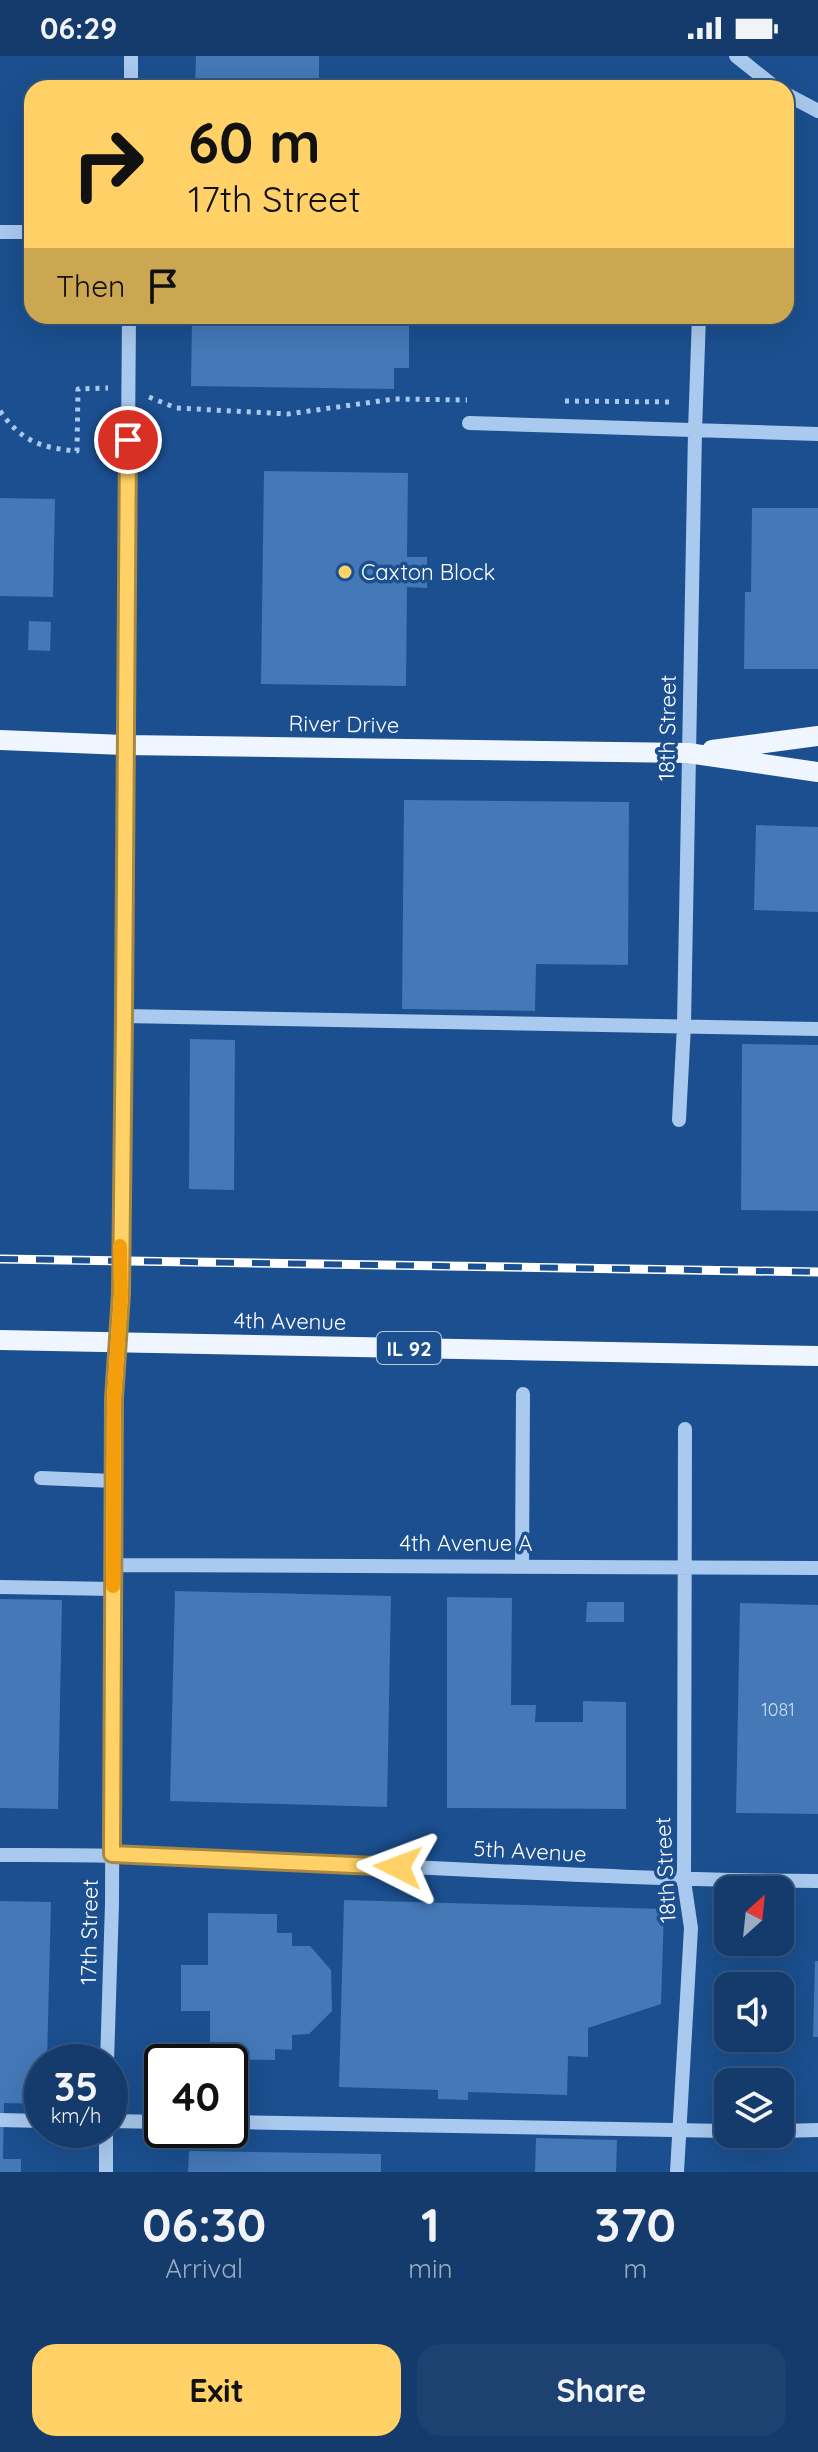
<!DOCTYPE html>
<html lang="en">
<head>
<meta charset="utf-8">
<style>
	:root { --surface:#143b6b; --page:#1d4271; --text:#f1f3f6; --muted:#9dadc1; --line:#33557e; --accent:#ffd166 }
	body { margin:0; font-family:Quicksand,sans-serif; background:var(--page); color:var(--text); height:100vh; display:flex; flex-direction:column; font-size:30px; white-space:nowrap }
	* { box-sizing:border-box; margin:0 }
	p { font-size:26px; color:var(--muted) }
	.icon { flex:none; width:44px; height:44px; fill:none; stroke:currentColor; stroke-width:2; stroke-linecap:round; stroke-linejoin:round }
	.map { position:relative; height:2116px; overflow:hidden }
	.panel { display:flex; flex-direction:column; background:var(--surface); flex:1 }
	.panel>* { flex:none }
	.banner { position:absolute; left:24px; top:24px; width:770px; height:244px; border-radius:24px; box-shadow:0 8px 32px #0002,0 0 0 2px var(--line); background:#ffd166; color:#111; overflow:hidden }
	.needle { width:52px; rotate:27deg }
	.controls { position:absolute; left:714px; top:1820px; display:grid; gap:16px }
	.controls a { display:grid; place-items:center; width:80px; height:80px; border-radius:16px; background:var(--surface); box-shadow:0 8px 32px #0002,0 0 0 2px var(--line); font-size:40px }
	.speed { position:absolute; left:24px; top:1988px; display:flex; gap:16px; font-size:40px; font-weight:700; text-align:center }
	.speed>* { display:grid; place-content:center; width:104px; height:104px; border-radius:50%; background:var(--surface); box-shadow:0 8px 32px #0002,0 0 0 2px var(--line); line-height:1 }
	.speed small { font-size:20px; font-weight:400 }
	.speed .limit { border:4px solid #111; border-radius:12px; background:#fff; color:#111 }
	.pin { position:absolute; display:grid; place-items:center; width:68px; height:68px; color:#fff; margin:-34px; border:4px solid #fff; border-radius:50%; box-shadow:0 2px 8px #0007 }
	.me { position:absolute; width:88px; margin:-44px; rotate:273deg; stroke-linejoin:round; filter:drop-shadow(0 0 6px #0008) }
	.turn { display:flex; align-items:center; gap:28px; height:168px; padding:0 32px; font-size:36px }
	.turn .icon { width:104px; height:104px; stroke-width:2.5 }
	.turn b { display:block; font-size:56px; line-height:68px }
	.then { display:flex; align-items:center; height:76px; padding:0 32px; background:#0003; gap:16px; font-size:30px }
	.eta { display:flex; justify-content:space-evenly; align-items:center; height:136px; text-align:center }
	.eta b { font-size:48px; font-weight:700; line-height:56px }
	.button { display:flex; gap:16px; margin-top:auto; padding:16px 32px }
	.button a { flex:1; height:92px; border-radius:24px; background:var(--accent); color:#111; font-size:32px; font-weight:700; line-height:92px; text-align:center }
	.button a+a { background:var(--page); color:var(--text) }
	.status { display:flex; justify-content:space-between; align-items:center; height:56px; padding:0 40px; background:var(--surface); direction:ltr }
	.status svg { height:22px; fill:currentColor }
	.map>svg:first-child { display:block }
</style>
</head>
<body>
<div class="status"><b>06:29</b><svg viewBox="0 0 49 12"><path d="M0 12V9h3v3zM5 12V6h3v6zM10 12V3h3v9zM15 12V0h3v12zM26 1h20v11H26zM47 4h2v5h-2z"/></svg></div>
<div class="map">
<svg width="818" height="2116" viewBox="0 0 818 2116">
	<rect width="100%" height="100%" fill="#1b4f8f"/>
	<path fill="#4478b7" d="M196 0H319V32H195Z
		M192 260H409V312H394V333L191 330Z
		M264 415 408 417 407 501H427V532L407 531 406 630 261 628Z
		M0 442 55 443 53 541 0 540Z
		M752 452H818V613H744L745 536H751Z
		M29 565 51 566 50 595 28 594Z
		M404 744 629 746 628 909 536 908 535 955 402 953Z
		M756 769 818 771V856L754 854Z
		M190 983 235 984 234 1134 189 1133Z
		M742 988 818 989V1155L741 1154Z
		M175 1535 391 1540 387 1751 170 1745Z
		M447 1541 512 1542 511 1649H536L535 1666H583V1645L626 1646V1753L447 1752Z
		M0 1543 62 1544 58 1753 0 1752Z
		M587 1546H624V1566H586Z
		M740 1547 818 1549V1758L736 1757Z
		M344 1844 664 1853 661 1948 588 1972V2001L568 2000 567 2039 468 2036V2044L438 2043V2034L339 2031Z
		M0 1845 51 1846 47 2006H42V2048L4 2047 3 2103H21V2116H0Z
		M208 1857 277 1858V1877H292V1890H310L331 1914 332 1955 309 1978 292 1979V1994L275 1993V2004L210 2003V1955H181V1909H208Z
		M815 1905H818V1981H813Z
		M536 2082 617 2084 616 2116H535Z
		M189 2095 381 2098V2116H188Z"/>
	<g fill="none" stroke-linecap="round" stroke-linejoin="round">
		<path stroke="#a9c9ee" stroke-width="5" stroke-dasharray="4 6" stroke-linecap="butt" d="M149 341 176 352 288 358 394 343 467 344
			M565 345 675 346
			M0 355C21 385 41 392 77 395L78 333 108 332"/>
		<path stroke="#a9c9ee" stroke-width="14" d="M736 0 776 32
			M131 32V0
			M786 38 818 55
			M0 176H32
			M469 367 818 378
			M124 960 818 973
			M679 1064 684 969 695 375 699 260
			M41 1422 114 1425
			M114 1509 818 1512
			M522 1509 523 1338
			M0 1531 113 1533
			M0 1799C273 1797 545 1824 818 1825
			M107 2006 112 1848 114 1342 121 1238 129 260
			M0 2064 42 2065
			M110 2065 162 2066
			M230 2066 728 2075
			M780 2075 818 2074
			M106 2116V2074
			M677 2116 691 1872 684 1825 685 1373"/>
		<path stroke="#f0f6ff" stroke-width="20" d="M0 684 124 689 688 697 818 716
			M712 694 818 680
			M0 1284 818 1300"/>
		<g stroke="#fff" stroke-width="9">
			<path id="rail" d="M0 1203 818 1216"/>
		</g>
		<use href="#rail" stroke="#1b4f8f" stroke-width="6" stroke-dasharray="18" stroke-linecap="butt"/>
	</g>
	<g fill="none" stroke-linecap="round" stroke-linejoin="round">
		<g stroke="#a68842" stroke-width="20">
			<path id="route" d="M128 384 124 960 121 1238 114 1342 112 1798 398 1811"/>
		</g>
		<use href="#route" stroke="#ffd166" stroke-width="14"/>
		<path stroke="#f59e0b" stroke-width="14" d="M113 1530 114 1342 121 1238 120 1190"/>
	</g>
	<circle fill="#ffd166" stroke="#1b4f8f" stroke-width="3" cx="345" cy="516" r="8"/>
	<g text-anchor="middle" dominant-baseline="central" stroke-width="7" stroke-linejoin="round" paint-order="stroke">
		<g font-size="18" fill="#d0dded">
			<text x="778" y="1653">1081</text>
		</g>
		<rect fill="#1b4f8f" stroke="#bbcadd" stroke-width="2" x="377" y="1276" width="64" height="32" rx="6"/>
		<g font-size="20" font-weight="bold" fill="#fff">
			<text x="409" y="1292">IL 92</text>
		</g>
		<g font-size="22" fill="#fff" stroke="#1b4f8f" text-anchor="start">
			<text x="361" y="516">Caxton Block</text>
		</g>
		<g font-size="22" fill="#fff" stroke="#1b4f8f">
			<text transform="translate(344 668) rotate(1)">River Drive</text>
			<text transform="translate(667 672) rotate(-89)">18th Street</text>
			<text transform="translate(290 1265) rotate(1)">4th Avenue</text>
			<text x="466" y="1487">4th Avenue A</text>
			<text transform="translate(530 1795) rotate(3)">5th Avenue</text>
			<text transform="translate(665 1814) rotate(-93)">18th Street</text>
			<text transform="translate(89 1876) rotate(-89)">17th Street</text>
		</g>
	</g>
</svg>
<div class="controls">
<a><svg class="needle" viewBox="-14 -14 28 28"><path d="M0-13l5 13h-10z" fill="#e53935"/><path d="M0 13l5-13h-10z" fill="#9dadc1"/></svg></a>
<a><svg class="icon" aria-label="sound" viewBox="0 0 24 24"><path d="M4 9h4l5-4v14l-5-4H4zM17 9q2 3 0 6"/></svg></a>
<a><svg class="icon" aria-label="layers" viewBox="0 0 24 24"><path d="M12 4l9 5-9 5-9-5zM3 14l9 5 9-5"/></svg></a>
</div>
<div class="speed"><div>35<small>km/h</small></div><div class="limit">40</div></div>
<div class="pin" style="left:128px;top:384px;background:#d93025"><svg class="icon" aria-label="arrive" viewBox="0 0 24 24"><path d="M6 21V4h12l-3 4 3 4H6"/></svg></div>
<svg class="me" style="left:398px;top:1811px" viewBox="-20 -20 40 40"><path d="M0-17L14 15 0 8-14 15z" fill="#ffd166" stroke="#fff" stroke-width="4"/></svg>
<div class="banner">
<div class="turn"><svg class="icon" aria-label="right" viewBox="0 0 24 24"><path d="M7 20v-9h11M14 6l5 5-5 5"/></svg><div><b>60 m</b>17th Street</div></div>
<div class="then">Then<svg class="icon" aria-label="arrive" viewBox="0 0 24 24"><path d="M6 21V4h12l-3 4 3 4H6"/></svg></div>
</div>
</div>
<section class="panel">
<div class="eta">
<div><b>06:30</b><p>Arrival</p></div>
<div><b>1</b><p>min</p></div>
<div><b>370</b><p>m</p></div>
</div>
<div class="button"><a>Exit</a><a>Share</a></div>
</section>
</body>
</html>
